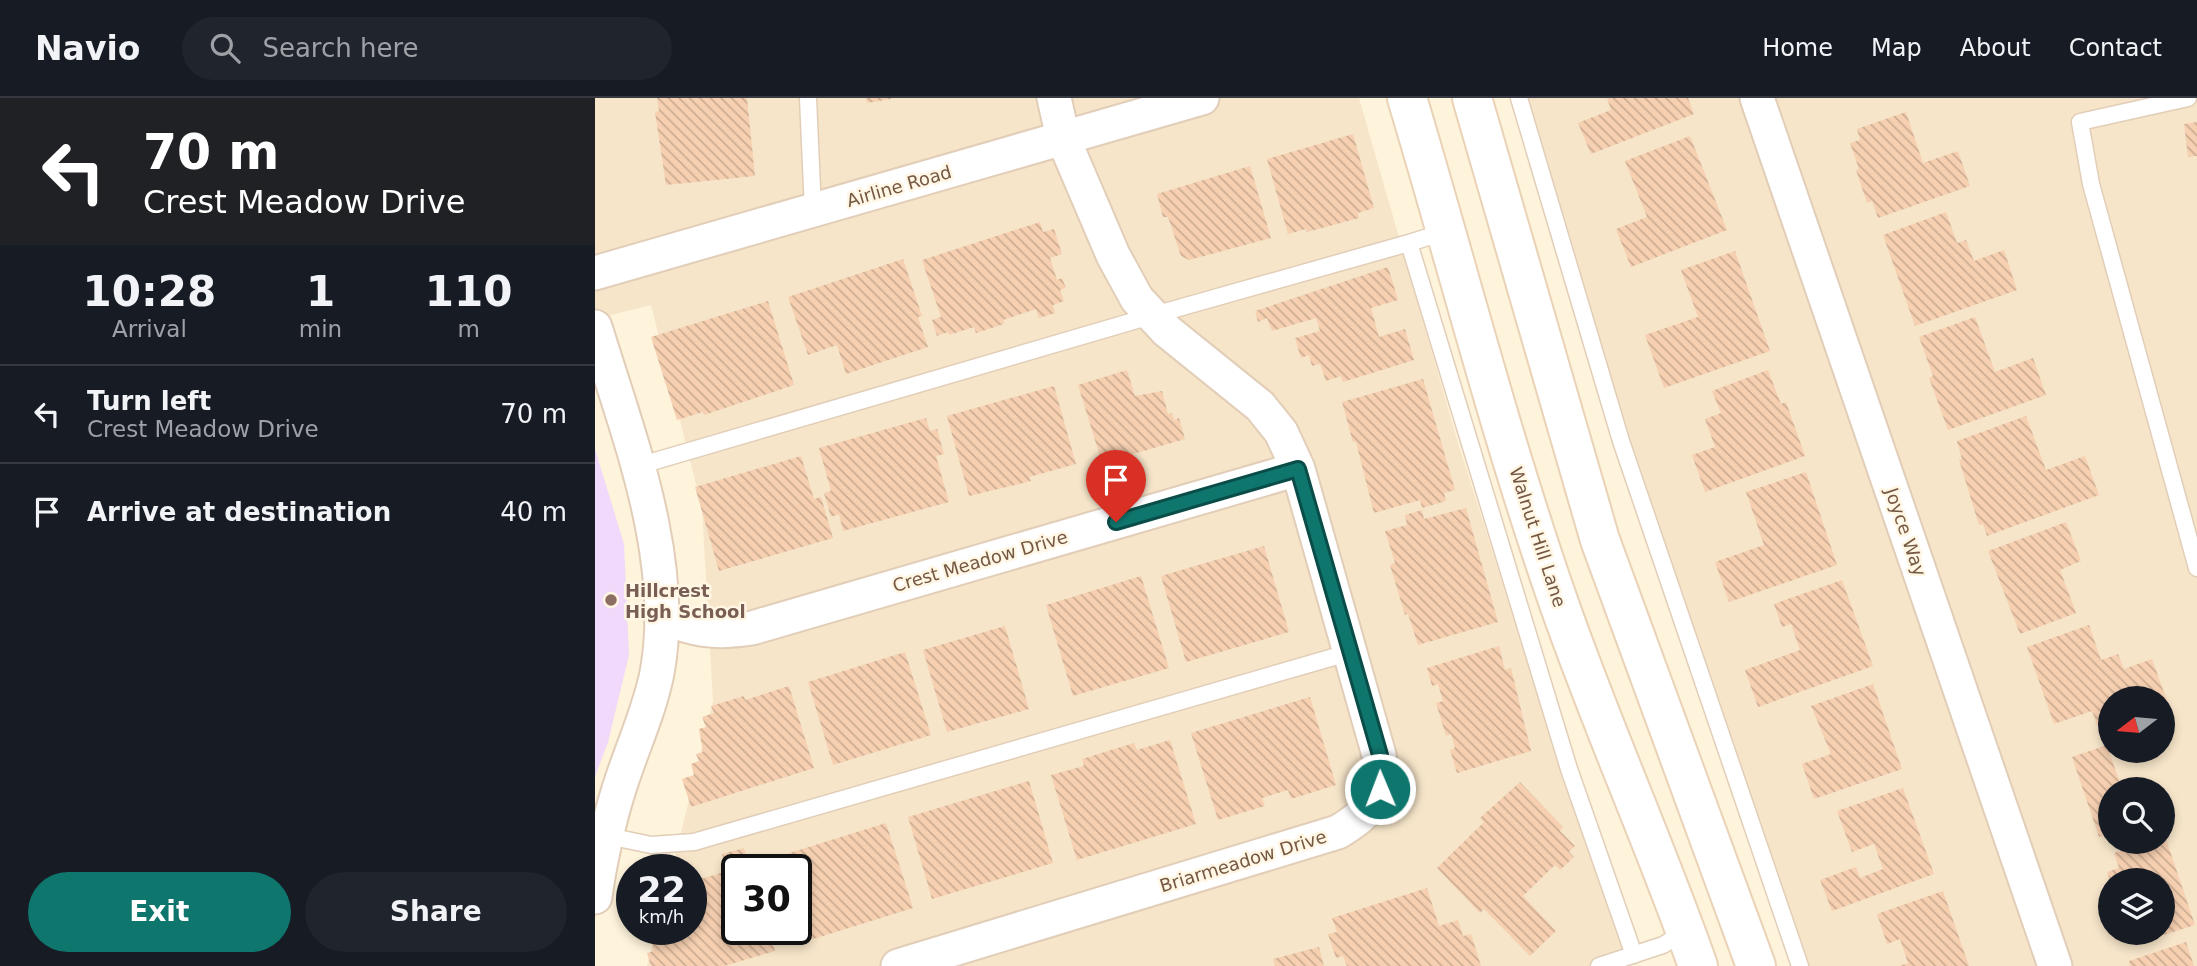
<!DOCTYPE html>
<html lang="en">
<head>
<meta charset="utf-8">
<style>
	:root { --surface:#171b24; --page:#20242c; --text:#f1f3f6; --muted:#9ea1a6; --line:#363941; --accent:#0f766e }
	body { margin:0; font-family:"DejaVu Sans",sans-serif; background:var(--page); color:var(--text); height:100vh; display:flex; flex-direction:column; font-size:26px; white-space:nowrap }
	* { box-sizing:border-box; margin:0 }
	p { font-size:23px; color:var(--muted) }
	.icon { flex:none; width:38px; height:38px; fill:none; stroke:currentColor; stroke-width:2; stroke-linecap:round; stroke-linejoin:round }
	.map { position:relative; flex:1; overflow:hidden }
	.drawer { display:flex; flex-direction:column; background:var(--surface); width:595px }
	.drawer>* { flex:none }
	.banner { background:#202124; color:#fff; overflow:hidden }
	.needle { width:46px; rotate:254deg }
	.tools { position:absolute; left:1503px; top:588px; display:grid; gap:14px }
	.tools a { display:grid; place-items:center; width:77px; height:77px; border-radius:50%; background:var(--surface); box-shadow:0 4px 10px #0003; font-size:35px }
	.speed { position:absolute; left:21px; top:756px; display:flex; gap:14px; font-size:35px; font-weight:700; text-align:center }
	.speed>* { display:grid; place-content:center; width:91px; height:91px; border-radius:50%; background:var(--surface); box-shadow:0 4px 10px #0003; line-height:1 }
	.speed small { font-size:18px; font-weight:400 }
	.speed .limit { border:4px solid #111; border-radius:10px; background:#fff; color:#111 }
	.pin { position:absolute; display:grid; place-items:center; width:60px; height:60px; color:#fff; margin:-72px -30px; border-radius:50% 50% 50% 0; rotate:-45deg; box-shadow:0 0 7px #0007 }
	.pin .icon { rotate:45deg }
	.me { position:absolute; width:77px; margin:-38px; rotate:359deg; stroke-linejoin:round; filter:drop-shadow(0 0 5px #0008) }
	.turn { display:flex; align-items:center; gap:24px; height:147px; padding:0 28px; font-size:32px }
	.turn .icon { width:91px; height:91px; stroke-width:2.5 }
	.turn b { display:block; font-size:49px; line-height:60px }
	.eta { display:flex; justify-content:space-evenly; align-items:center; height:119px; text-align:center }
	.eta b { font-size:42px; font-weight:600; line-height:49px }
	.primary-button { display:flex; gap:14px; margin-top:auto; padding:14px 28px }
	.primary-button a { flex:1; height:80px; border-radius:42px; background:var(--accent); color:#fff; font-size:28px; font-weight:600; line-height:80px; text-align:center }
	.primary-button a+a { background:var(--page); color:var(--text) }
	ul { padding:0; list-style:none }
	li { display:flex; align-items:center; gap:21px; height:98px; padding:0 28px; border-top:2px solid var(--line) }
	li div { flex:1 }
	li b { display:block; font-size:26px }
	li em { font-style:normal }
	header { display:flex; align-items:center; gap:42px; box-sizing:border-box; height:98px; padding:0 35px; background:var(--surface); border-bottom:2px solid var(--line) }
	header strong { font-size:33px }
	nav { display:flex; gap:38px; margin-inline-start:auto; font-size:24px }
	.search { width:490px; height:63px; background:var(--page); display:flex; align-items:center; gap:18px; box-sizing:border-box; padding:0 24px; border-radius:38px; color:var(--muted); font-size:26px }
	main { display:flex; flex:1; min-height:0 }
	.map>svg:first-child { display:block }
</style>
</head>
<body>
<header>
<strong>Navio</strong>
<div class="search"><svg class="icon" aria-label="search" viewBox="0 0 24 24"><circle cx="10" cy="10" r="6"/><path d="M15 15l6 6"/></svg>Search here</div>
<nav><a>Home</a><a>Map</a><a>About</a><a>Contact</a></nav>
</header>
<main>
<section class="drawer">
<div class="banner">
<div class="turn"><svg class="icon" aria-label="left" viewBox="0 0 24 24"><path d="M17 20v-9H6M10 6l-5 5 5 5"/></svg><div><b>70 m</b>Crest Meadow Drive</div></div>
</div>
<div class="eta">
<div><b>10:28</b><p>Arrival</p></div>
<div><b>1</b><p>min</p></div>
<div><b>110</b><p>m</p></div>
</div>
<ul>
<li><svg class="icon" aria-label="left" viewBox="0 0 24 24"><path d="M17 20v-9H6M10 6l-5 5 5 5"/></svg><div><b>Turn left</b><p>Crest Meadow Drive</p></div><em>70 m</em></li>
<li><svg class="icon" aria-label="arrive" viewBox="0 0 24 24"><path d="M6 21V4h12l-3 4 3 4H6"/></svg><div><b>Arrive at destination</b></div><em>40 m</em></li>
</ul>
<div class="primary-button"><a>Exit</a><a>Share</a></div>
</section>
<div class="map">
<svg width="1602" height="868" viewBox="0 0 1602 868">
	<defs>
		<pattern id="building-back-hatch" width="6" height="6" patternUnits="userSpaceOnUse" patternTransform="scale(1.75)"><rect width="6" height="6" fill="#f6d0b1"/><path d="M-1 5l2 2M0 0l6 6M5-1l2 2" fill="none" stroke="#ccac92"/></pattern>
	</defs>
	<rect width="100%" height="100%" fill="#fef3db"/>
	<path fill="#f6e5c9" fill-rule="evenodd" d="M0 0H764L863 345 958 643 1047 861 1024 868H52L61 831H96V772H77L118 603 107 410 56 207 0 221ZM142 772H201V831H142Z
		M928 0H1602V868H1200L1074 485ZM1516 600H1568V653H1516ZM1516 691H1568V744H1516ZM1516 782H1568V835H1516Z"/>
	<path fill="#f0d9fa" d="M0 351 29 446 34 557 13 644 0 679Z"/>
	<path fill="url(#building-back-hatch)" d="M62 0H152L160 78 71 87 60 14 64 13Z
		M271 0H296V1L272 5Z
		M1012 0H1093L1099 16 996 56 983 25 1016 12Z
		M1311 14 1328 65 1363 53 1375 88 1283 120 1277 103 1272 105 1261 72 1264 71 1255 45 1265 42 1262 31Z
		M1602 24V58L1593 59 1589 26Z
		M758 36 779 110 763 115 764 120 712 134 711 131 693 136 672 61Z
		M1095 38 1132 132 1036 169 1021 131 1052 119 1030 63Z
		M655 68 676 140 594 162 586 158 573 119H568L562 96Z
		M1351 114 1362 145 1371 142 1379 163 1409 152 1422 192 1320 228 1288 137Z
		M445 124 448 134 459 131 467 156 455 160 462 182 467 180 471 190 465 192 469 203 458 207 460 215 444 220 441 211 408 222 409 226 381 235 379 229 354 237 353 234 342 238 337 222 346 219 327 162Z
		M1140 153 1175 253 1069 290 1050 237 1103 219 1086 172Z
		M308 161 327 218 323 219 333 249 251 276 242 247 213 257 193 199Z
		M793 169 803 202 776 210 784 239 810 231 819 262 748 284 746 278 731 283 725 266 717 268 714 257 706 260 700 240 725 233 721 220 677 233 672 220 663 224 660 213Z
		M173 203 199 287 109 317 108 314 82 322 56 239Z
		M1380 219 1400 274 1438 260 1451 297 1353 332 1334 280 1338 278 1324 239Z
		M532 272 540 298 567 293 573 316 577 315 579 322 584 320 590 341 507 365 483 287Z
		M1173 272 1186 306 1191 304 1210 358 1110 394 1097 357 1120 349 1110 321 1126 315 1117 293Z
		M828 281 860 392 849 395 851 403 827 410 825 402 779 415 761 344H758L747 304Z
		M459 288 481 366 434 379 436 383 374 398 352 318Z
		M1431 318 1451 372 1490 358 1504 397 1392 438 1388 426 1384 427 1364 362 1367 361 1362 343Z
		M331 320 335 333 342 331 349 356 341 358 354 404 248 433 244 416 236 419 229 395 236 393 224 350Z
		M206 358 219 401 226 399 238 440 124 473 100 389Z
		M1211 374 1242 467 1134 504 1120 464 1169 447 1151 394Z
		M871 410 903 524 823 547 813 516 810 517 795 467 800 465 790 433 812 427 810 417 827 412 829 421Z
		M1471 424 1486 463 1465 472 1481 515 1425 536 1393 453Z
		M669 448 694 534 591 564 566 478Z
		M546 478 574 570 478 598 451 507Z
		M1247 482 1278 568 1163 609 1150 572 1205 552 1196 526 1187 529 1179 506Z
		M1494 527 1506 562 1523 556 1529 571 1557 561 1572 603 1568 604V600H1516V623L1502 627 1497 613 1459 626 1432 549Z
		M410 528 434 611 352 634 328 552Z
		M904 548 910 572 916 570 936 653 862 675 855 652 860 650 856 636 851 638 841 605 848 603 843 586 837 588 832 570Z
		M310 554 336 637 238 667 213 584Z
		M1278 586 1307 671 1219 701 1207 666 1236 656 1216 608Z
		M194 588 219 670 96 709 87 681 99 677 96 666 104 663 101 656 108 654 104 631 111 629 107 619 119 615 116 608 149 598 150 602Z
		M715 599 741 687 696 701 693 692 667 700 670 708 623 722 596 635Z
		M575 642 601 726 482 762 456 677 489 668 487 661 539 645 542 652Z
		M1512 647 1527 691H1516V735L1504 739 1477 659Z
		M434 683 458 765 337 801 313 719Z
		M925 684 968 729 965 733 980 748 974 754 979 759 965 772 960 767 928 798 961 833 935 858 889 811 885 815 842 770 889 724 885 720Z
		M1308 690 1339 776 1237 813 1225 782 1261 769 1265 780 1288 771 1279 746 1257 754 1242 713Z
		M291 725 318 810 199 847 194 831H201V772H175L172 762Z
		M1570 738 1600 827 1547 844 1543 835H1568V782H1515L1512 774 1524 770 1519 755 1553 744H1568V739Z
		M149 750 156 772H142V831H173L180 853 129 868H56L52 855 59 853 52 831H96V784L132 773 127 756Z
		M832 790 844 828 863 822 868 838 876 836 886 868H752L748 858 741 860 733 836 742 834 737 820Z
		M1348 793 1374 868H1304L1313 865 1305 841 1292 846 1282 816Z
		M1591 844 1599 868H1535L1534 863Z
		M724 849 729 868H680L678 861Z"/>
	<g fill="none" stroke-linecap="round" stroke-linejoin="round">
		<g stroke="#e2ceb8" stroke-width="19">
			<path id="lane" d="M213 0 218 113
				M924 0 1026 343 1205 868
				M1593 0 1485 24 1496 86 1602 470
				M814 145 974 671 1039 857
				M43 368 559 217 814 145 852 133
				M13 738 56 747 99 744 756 554
				M1004 868 1068 847 1091 833"/>
		</g>
		<g stroke="#e2ceb8" stroke-width="37">
			<path id="street" d="M1162 0 1460 868
				M0 175 607 0
				M0 229C33 337 83 461 62 575 54 615 36 652 24 691 14 722 4 767 0 799
				M66 520C104 532 117 536 157 530L703 371
				M303 868 743 734C777 713 790 698 784 657L703 371 686 334 665 308 572 233 542 201 518 157 468 40 459 0"/>
		</g>
		<g stroke="#ead2b7" stroke-width="42">
			<path id="secondary" d="M812 0C862 166 904 333 961 497 1004 622 1059 743 1103 868
				M877 0 1005 442 1161 868"/>
		</g>
		<use href="#lane" stroke="#fff" stroke-width="16"/>
		<use href="#street" stroke="#fff" stroke-width="33"/>
		<use href="#secondary" stroke="#fff" stroke-width="38"/>
	</g>
	<g fill="none" stroke-linecap="round" stroke-linejoin="round">
		<g stroke="#0a4d48" stroke-width="18">
			<path id="route" d="M521 424 703 371 785 657 787 675 785 691"/>
		</g>
		<use href="#route" stroke="#0f766e" stroke-width="12"/>
	</g>
	<circle fill="#8d6e63" stroke="#fff6e4" stroke-width="2.5" cx="16" cy="502" r="7"/>
	<g text-anchor="middle" dominant-baseline="central" stroke-width="5" stroke-linejoin="round" paint-order="stroke">
		<g font-size="18" fill="#755843" stroke="#fff6e4">
			<text transform="translate(304 88) rotate(-16)">Airline Road</text>
			<text transform="translate(1311 434) rotate(71)">Joyce Way</text>
			<text transform="translate(943 439) rotate(72)">Walnut Hill Lane</text>
			<text transform="translate(385 463) rotate(-16)">Crest Meadow Drive</text>
			<text transform="translate(648 763) rotate(-17)">Briarmeadow Drive</text>
		</g>
		<g font-size="18" font-weight="bold" fill="#785e54" stroke="#fff6e4" text-anchor="start">
			<text x="30" y="492">Hillcrest<tspan x="30" dy="21">High School</tspan></text>
		</g>
	</g>
</svg>
<div class="tools">
<a><svg class="needle" viewBox="-14 -14 28 28"><path d="M0-13l5 13h-10z" fill="#e53935"/><path d="M0 13l5-13h-10z" fill="#9ea1a6"/></svg></a>
<a><svg class="icon" aria-label="search" viewBox="0 0 24 24"><circle cx="10" cy="10" r="6"/><path d="M15 15l6 6"/></svg></a>
<a><svg class="icon" aria-label="layers" viewBox="0 0 24 24"><path d="M12 4l9 5-9 5-9-5zM3 14l9 5 9-5"/></svg></a>
</div>
<div class="speed"><div>22<small>km/h</small></div><div class="limit">30</div></div>
<div class="pin" style="left:521px;top:424px;background:#d93025"><svg class="icon" aria-label="arrive" viewBox="0 0 24 24"><path d="M6 21V4h12l-3 4 3 4H6"/></svg></div>
<svg class="me" style="left:785px;top:691px" viewBox="-20 -20 40 40"><circle r="17" fill="#0f766e" stroke="#fff" stroke-width="3"/><path d="M0-11L8 9 0 5-8 9z" fill="#fff"/></svg>
</div>
</main>
</body>
</html>
